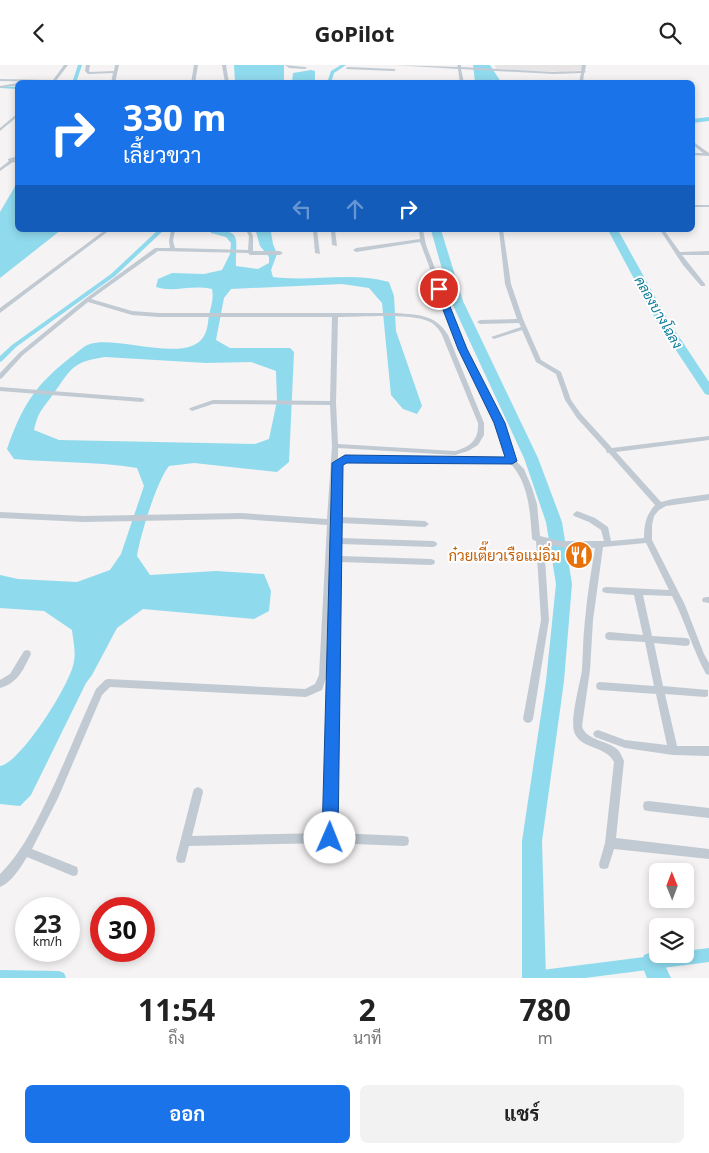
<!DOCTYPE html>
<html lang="th">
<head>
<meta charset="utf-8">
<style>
	:root { --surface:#fff; --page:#f2f2f2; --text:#222; --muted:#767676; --accent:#1a73e8 }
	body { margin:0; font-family:"Noto Sans",Sarabun,sans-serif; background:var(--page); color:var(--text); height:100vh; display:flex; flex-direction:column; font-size:19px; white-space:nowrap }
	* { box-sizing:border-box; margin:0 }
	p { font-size:16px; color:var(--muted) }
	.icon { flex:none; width:28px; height:28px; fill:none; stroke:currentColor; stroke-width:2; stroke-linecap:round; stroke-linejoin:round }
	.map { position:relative; height:913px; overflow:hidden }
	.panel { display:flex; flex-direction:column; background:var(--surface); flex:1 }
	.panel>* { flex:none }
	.guide { position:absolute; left:15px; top:15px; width:680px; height:152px; border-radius:8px; box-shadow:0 2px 8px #0003; background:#1a73e8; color:#fff; overflow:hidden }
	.needle { width:32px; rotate:359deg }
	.controls { position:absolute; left:649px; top:798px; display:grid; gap:10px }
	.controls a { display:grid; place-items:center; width:45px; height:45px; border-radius:8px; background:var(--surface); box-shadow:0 2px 8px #0003; font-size:25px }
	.speed { position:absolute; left:15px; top:832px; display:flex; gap:10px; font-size:25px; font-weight:700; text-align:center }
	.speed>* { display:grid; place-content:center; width:65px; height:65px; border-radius:50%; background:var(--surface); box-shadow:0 2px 8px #0003; line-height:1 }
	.speed small { font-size:12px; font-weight:400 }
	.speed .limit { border:8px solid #d22; background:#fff; color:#111 }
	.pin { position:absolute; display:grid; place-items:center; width:42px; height:42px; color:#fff; margin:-21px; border:2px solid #fff; border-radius:50%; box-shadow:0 1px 5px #0007 }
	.me { position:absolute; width:55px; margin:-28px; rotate:1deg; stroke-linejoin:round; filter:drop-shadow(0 0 4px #0008) }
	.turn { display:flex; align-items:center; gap:18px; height:105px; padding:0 25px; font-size:22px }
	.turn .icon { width:65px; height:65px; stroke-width:2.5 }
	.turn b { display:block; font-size:35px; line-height:42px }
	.lanes { display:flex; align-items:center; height:48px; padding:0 25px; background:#0003; justify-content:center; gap:25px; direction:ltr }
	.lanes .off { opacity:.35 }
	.eta { display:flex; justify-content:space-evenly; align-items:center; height:85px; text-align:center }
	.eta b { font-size:30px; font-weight:700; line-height:35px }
	.cta { display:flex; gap:10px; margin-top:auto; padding:10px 25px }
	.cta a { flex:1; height:58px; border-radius:8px; background:var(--accent); color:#fff; font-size:20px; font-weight:700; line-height:58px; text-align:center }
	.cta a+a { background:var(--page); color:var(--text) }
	header { display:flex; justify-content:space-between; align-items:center; height:65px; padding:0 25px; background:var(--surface); font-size:22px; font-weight:700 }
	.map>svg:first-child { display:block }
</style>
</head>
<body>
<header><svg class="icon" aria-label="back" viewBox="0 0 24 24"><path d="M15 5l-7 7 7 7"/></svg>GoPilot<svg class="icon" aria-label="search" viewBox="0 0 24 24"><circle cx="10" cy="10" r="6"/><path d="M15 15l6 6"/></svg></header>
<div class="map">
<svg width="709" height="913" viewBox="0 0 709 913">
	<rect width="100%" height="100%" fill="#f5f3f3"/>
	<path fill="#e6e4e5" d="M495 0H583V5L563 7 496 4Z"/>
	<path fill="#90daee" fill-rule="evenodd" d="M234 0H284V17H235Z
		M473 0H490L501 17H475Z
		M311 5 315 6V17H292L293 8Z
		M17 118 18 165H61L0 213V147Z
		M210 165C244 165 235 173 236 201L258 204 269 198V192L260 181 256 167H271L273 179 277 189 271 205 273 212C312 217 350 206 389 217L394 231 396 266 422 341 417 349 403 344 391 330 382 238 369 223 342 219 231 224 224 233 216 275 230 283H290L294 287 289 397 277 407 194 398 169 401C157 415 140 471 137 491L150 510 216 506 264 509 271 526 269 546 254 554 143 544 117 563 92 610 86 618 31 730 20 741 0 739V701C20 699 72 617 74 596 76 587 73 575 72 565L44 546 0 543V510L18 514 77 517 110 505 121 489 144 421 137 403C96 396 55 398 14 394L7 384C22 341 35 320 71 292 77 288 83 281 90 279 118 270 191 301 205 269 208 263 208 256 209 250 211 241 214 234 212 224 190 219 175 228 156 222L158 214 172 208 204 209 222 205 230 189 231 178 226 172 211 168ZM105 292 206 298 251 297 276 306 277 336 269 374 255 379 59 375 34 365C39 344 43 344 54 328 72 303 72 297 105 292Z"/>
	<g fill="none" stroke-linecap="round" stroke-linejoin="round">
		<path fill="#90daee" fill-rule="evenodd" d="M78 0H82L76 18H72Z
			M341 0H346L334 8 331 18H327L331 6Z
			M0 21 18 22V24L0 23Z
			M706 53H709V55H706Z
			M158 165H164L115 211 16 282 2 296 0 297V291L12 280 111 209Z
			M709 883V897L585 913H527L529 908 534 906 668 889H685V886Z
			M0 905 59 906 64 908 66 913H0Z"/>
		<path fill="#90daee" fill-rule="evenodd" d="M709 52V56L692 58V54Z
			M431 165H441L463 236 538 393 562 457 572 519 564 616 542 776 546 913H522V776L546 616 556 519 546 457 524 393 451 236Z
			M608 165H618L668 255 709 317V330L705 329 656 255Z
			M652 887 660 890 671 913H647L641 898 644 890Z"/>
	</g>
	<path fill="#cdcfd5" stroke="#d7d9de" d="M566 484 592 485 591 497 566 495Z"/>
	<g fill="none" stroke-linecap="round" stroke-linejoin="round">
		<path fill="#c1cad2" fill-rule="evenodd" d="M64 0H68L55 17 0 16V14L53 15Z
			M86 0H90L89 6 90 7 114 6 115 0H119L115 18H111L113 8 88 9 85 6Z
			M194 0H198L195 18H191Z
			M222 0H226L229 18H225Z
			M285 0 305 2 307 3 305 4 289 3Z
			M394 0 458 2 457 0H461V2L554 7 581 6 582 0H586L585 6 586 7 584 8 583 18H579L581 8 554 9 461 4 464 18H460L458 4Z
			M347 2 394 4 396 5 394 6 346 4Z
			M390 17H424L425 18H389Z
			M18 18V20L0 23V21Z
			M18 48V51L0 66V63Z
			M692 76 709 88V91L692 90V88H703L692 79Z
			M18 91V94L14 95 18 96V98L13 97 0 106V103L9 96 8 95V94Z
			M692 140H709V142H692Z
			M105 165H110L0 248V243Z
			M171 165H175L173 176 175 183 248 185 249 171 246 165H250L253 171V186H280L283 188 280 190H250L248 188 158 186 91 234 132 246 159 248H396C418 250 435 249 448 270L484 358V370L478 380 468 386 455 390 338 383V395L345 392 508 394 497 358 460 284 420 177 356 187 353 185 356 183 420 174 419 165H423L426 180 466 284 503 358 515 395 524 404 532 423 537 439 540 471 560 476H604L601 465 589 457 574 451 573 449 577 446 595 453 608 462 611 476 644 473C644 460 646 450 655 440L609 388H607L606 385 577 353 565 335 556 309 536 297 522 265 494 274 491 272 521 262 519 258 480 259 477 257 480 255 517 254 505 219 499 165H503L511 219 523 254 541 295 561 307 571 335 581 349 612 383 709 371V375L616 387 661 437 673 434 709 429V435L666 441 659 445 654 451 652 460V475L685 540 704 589 709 598V610L706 609C692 583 685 556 672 531L643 530 652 571 686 573 689 574 690 577 689 580 686 581 654 578 663 621 708 625V631L705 632 665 629 677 681H709V691L673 690 625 683 595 672 593 669 595 666 598 665 625 675 667 680 656 629 600 625 597 624 596 621 597 618 600 617 654 621 645 577 609 575 606 574 605 571 606 568 609 567 643 570 634 530 606 528 603 527 602 525 603 523 606 522 669 525 646 478 603 482 593 555 590 605 582 661C586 676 608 675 618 685 621 688 622 692 624 696L616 773 709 784V794L614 784 608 803 604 804 600 803 599 799 605 778 614 697C606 681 582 684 575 669 569 657 580 619 582 605 583 588 583 571 585 555 587 531 591 507 595 483L560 482 544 479 549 555 533 654 531 657 528 658 525 657 523 654 541 555 536 476 533 475 532 473C530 447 529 418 510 398L346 396 340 399 341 405 337 407 336 430H340L341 432 340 452 425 456 429 459 425 462 340 458V473L433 476 436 477 437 479 436 481 433 482 340 479V491L431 494 434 495 435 497 434 499 431 500 340 497 335 768 404 771 408 772 409 776 408 780 404 781 330 778 189 781 185 797 181 798 177 797 176 793 193 727 194 724 198 722 202 724 203 727 192 771 325 768 331 546 327 610 322 625 306 632 110 622 102 630 58 733 32 784 77 802 78 806 77 810 73 811 27 792C20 803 12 817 0 822V809C19 790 32 766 44 741 63 703 78 663 96 624L105 615 108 614 305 624 315 619 319 610 327 460 241 454 84 457 0 453V447L84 451 241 448 327 454 332 381 330 340 213 339 192 346 189 344 190 343 213 335 330 336 332 252H159L132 250 88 237 23 290 2 313 0 314V308L19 288 85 234 155 183H170L169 176ZM338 252C360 252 410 248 428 256 435 259 439 264 442 270L478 358C479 375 470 382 455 386L338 379 336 338Z
			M313 165H317L320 189 315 188Z
			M331 165H335L337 181 332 180Z
			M660 165H664L680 187 709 186V190H682L705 219V221H701L683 200Z
			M0 322 142 333 145 335 142 337 0 326Z
			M706 532H709V538L703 537 702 535 703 533Z
			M27 585 30 586 31 589C23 605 18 618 0 623V615L10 609 24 586Z
			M648 736 709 743V753L648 746 644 745 643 741 644 737Z"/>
	</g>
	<path fill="#1a73e8" stroke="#114b97" d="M439 222 443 224 467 284 505 358 517 396 512 399 347 398 343 400 338 773 336 778 330 780 324 778 322 773 332 398 345 390 505 392 494 358 458 284 435 224Z"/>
	<defs>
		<g id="restaurant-disc" transform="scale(1.4375)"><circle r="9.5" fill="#e8710a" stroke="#fff"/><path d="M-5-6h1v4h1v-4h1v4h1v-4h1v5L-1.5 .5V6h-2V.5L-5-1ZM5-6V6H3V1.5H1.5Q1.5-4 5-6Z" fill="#fff"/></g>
	</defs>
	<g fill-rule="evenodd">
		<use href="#restaurant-disc" x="579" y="490"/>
	</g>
	<g text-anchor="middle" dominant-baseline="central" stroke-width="4" stroke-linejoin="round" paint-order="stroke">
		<g font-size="14" font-style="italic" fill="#0c7c9b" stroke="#fff">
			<text transform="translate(659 247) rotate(60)">คลองบางโฉลง</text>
		</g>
		<g font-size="15" fill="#c56008" stroke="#fff" text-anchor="end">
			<text x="560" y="490">ก๋วยเตี๊ยวเรือแม่อิ่ม</text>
		</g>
	</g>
</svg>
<div class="controls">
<a><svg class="needle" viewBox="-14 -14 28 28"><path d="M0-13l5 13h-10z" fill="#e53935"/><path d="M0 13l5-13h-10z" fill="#767676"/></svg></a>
<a><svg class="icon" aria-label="layers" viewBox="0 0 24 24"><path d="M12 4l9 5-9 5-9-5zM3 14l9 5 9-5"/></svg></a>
</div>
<div class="speed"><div>23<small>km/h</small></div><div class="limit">30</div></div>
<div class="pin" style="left:439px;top:224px;background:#d93025"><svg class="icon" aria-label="arrive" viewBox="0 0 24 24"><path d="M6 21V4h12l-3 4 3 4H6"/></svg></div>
<svg class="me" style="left:330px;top:773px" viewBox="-20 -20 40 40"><circle r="19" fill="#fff"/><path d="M0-13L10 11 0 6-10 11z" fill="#1a73e8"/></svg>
<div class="guide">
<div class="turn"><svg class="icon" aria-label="right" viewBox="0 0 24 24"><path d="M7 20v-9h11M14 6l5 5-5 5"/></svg><div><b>330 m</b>เลี้ยวขวา</div></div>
<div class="lanes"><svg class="icon off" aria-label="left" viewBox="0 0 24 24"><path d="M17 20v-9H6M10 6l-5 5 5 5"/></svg><svg class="icon off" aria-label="ahead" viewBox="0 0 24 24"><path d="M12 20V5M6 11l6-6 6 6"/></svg><svg class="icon" aria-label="right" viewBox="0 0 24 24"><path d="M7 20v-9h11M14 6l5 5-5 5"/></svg></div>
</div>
</div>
<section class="panel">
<div class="eta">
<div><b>11:54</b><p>ถึง</p></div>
<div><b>2</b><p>นาที</p></div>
<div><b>780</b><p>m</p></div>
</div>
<div class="cta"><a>ออก</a><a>แชร์</a></div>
</section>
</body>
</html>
